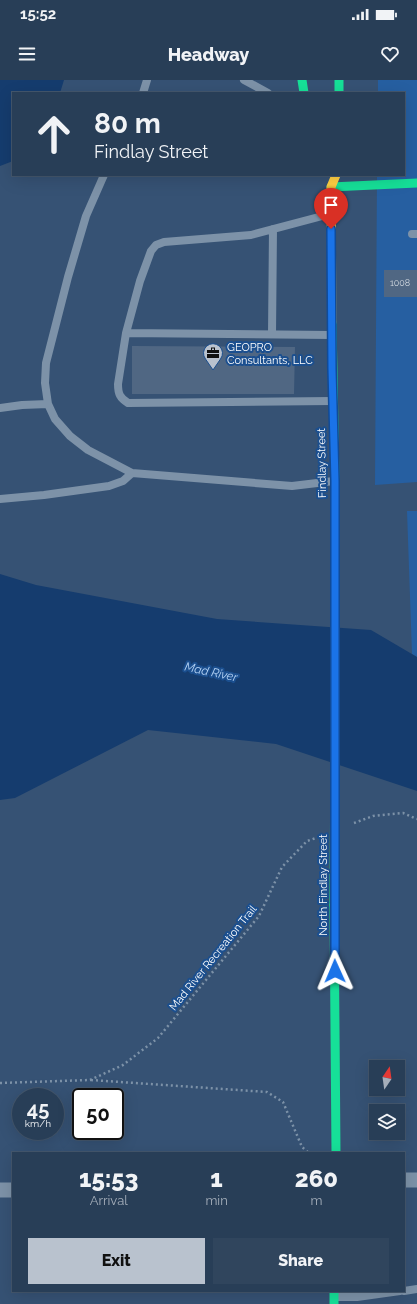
<!DOCTYPE html>
<html lang="en">
<head>
<meta charset="utf-8">
<style>
	:root { --surface:#283e57; --page:#30455d; --text:#f1f3f6; --muted:#a5aeba; --line:#44576d; --accent:#b9c2ce }
	body { margin:0; font-family:Raleway,sans-serif; background:var(--page); color:var(--text); height:100vh; display:flex; flex-direction:column; font-size:15px; white-space:nowrap }
	* { box-sizing:border-box; margin:0 }
	p { font-size:13px; color:var(--muted) }
	.icon { flex:none; width:22px; height:22px; fill:none; stroke:currentColor; stroke-width:2; stroke-linecap:round; stroke-linejoin:round }
	.map { position:relative; flex:1; overflow:hidden }
	.sheet { position:absolute; left:12px; top:1072px; width:393px; height:140px; display:flex; flex-direction:column; background:var(--surface); border-radius:0px; box-shadow:0 4px 16px #0002,0 0 0 1px var(--line) }
	.sheet>* { flex:none }
	.hud { position:absolute; left:12px; top:12px; width:393px; height:84px; border-radius:0px; box-shadow:0 4px 16px #0002,0 0 0 1px var(--line); background:#283e57; color:var(--text); overflow:hidden }
	.needle { width:26px; rotate:13deg }
	.buttons { position:absolute; left:369px; top:980px; display:grid; gap:8px }
	.buttons a { display:grid; place-items:center; width:36px; height:36px; border-radius:0px; background:var(--surface); box-shadow:0 4px 16px #0002,0 0 0 1px var(--line); font-size:20px }
	.speed { position:absolute; left:12px; top:1008px; display:flex; gap:8px; font-size:20px; font-weight:700; text-align:center }
	.speed>* { display:grid; place-content:center; width:52px; height:52px; border-radius:50%; background:var(--surface); box-shadow:0 4px 16px #0002,0 0 0 1px var(--line); line-height:1 }
	.speed small { font-size:10px; font-weight:400 }
	.speed .limit { border:2px solid #111; border-radius:6px; background:#fff; color:#111 }
	.pin { position:absolute; display:grid; place-items:center; width:34px; height:34px; color:#fff; margin:-41px -17px; border-radius:50% 50% 50% 0; rotate:-45deg; box-shadow:0 0 4px #0007 }
	.pin .icon { rotate:45deg }
	.me { position:absolute; width:44px; margin:-22px; rotate:359deg; stroke-linejoin:round; filter:drop-shadow(0 0 3px #0008) }
	.turn { display:flex; align-items:center; gap:14px; height:84px; padding:0 16px; font-size:18px }
	.turn .icon { width:52px; height:52px; stroke-width:2.5 }
	.turn b { display:block; font-size:28px; line-height:34px }
	.eta { display:flex; justify-content:space-evenly; align-items:center; height:68px; text-align:center }
	.eta b { font-size:24px; font-weight:800; line-height:28px }
	.action { display:flex; gap:8px; margin-top:auto; padding:8px 16px }
	.action a { flex:1; height:46px; border-radius:0px; background:var(--accent); color:#111; font-size:16px; font-weight:800; line-height:46px; text-align:center }
	.action a+a { background:var(--page); color:var(--text) }
	.status { display:flex; justify-content:space-between; align-items:center; height:28px; padding:0 20px; background:var(--surface); direction:ltr }
	.status svg { height:11px; fill:currentColor }
	header { display:flex; justify-content:space-between; align-items:center; height:52px; padding:0 16px; background:var(--surface); font-size:18px; font-weight:800 }
	.map>svg:first-child { display:block }
</style>
</head>
<body>
<div class="status"><b>15:52</b><svg viewBox="0 0 49 12"><path d="M0 12V9h3v3zM5 12V6h3v6zM10 12V3h3v9zM15 12V0h3v12zM26 1h20v11H26zM47 4h2v5h-2z"/></svg></div>
<header><svg class="icon" aria-label="menu" viewBox="0 0 24 24"><path d="M4 6h16M4 12h16M4 18h16"/></svg>Headway<svg class="icon" aria-label="heart" viewBox="0 0 24 24"><path d="M12 20l-8-8c-3-5 5-10 8-4 3-6 11-1 8 4z"/></svg></header>
<div class="map">
<svg width="417" height="1224" viewBox="0 0 417 1224">
	<rect width="100%" height="100%" fill="#365274"/>
	<path fill="#265fa1" d="M378 0H417V402L375 405 377 95H404V13H378Z
		M407 431H417V577L412 574Z"/>
	<path fill="#153c6e" d="M0 0H64L60 13H13V81L0 86Z
		M0 494 36 505 217 539 371 550 417 577V711L276 664 148 650 15 718 0 720Z"/>
	<path fill="#506783" d="M384 190H417V217H384Z
		M132 266 295 267 294 314H132Z"/>
	<g fill="none" stroke-linecap="round" stroke-linejoin="round">
		<path stroke="#7d92a8" stroke-width="2.5" stroke-dasharray="2 3" stroke-linecap="butt" d="M354 743 373 736 403 733 417 739
			M91 1000 267 1012 283 1022 302 1067 309 1073
			M0 1003 90 1000 123 985 158 958 259 836 282 787 307 761 316 758"/>
		<path stroke="#7d92a8" stroke-width="8" d="M244 0 268 13
			M143 13 147 0
			M330 134 251 155 164 162 156 165 151 171 140 201 126 253 331 255
			M412 154H417
			M126 253 118 304C118 314 120 318 128 323L332 321
			M272 254 273 149
			M48 324 45 303 46 283 68 197 86 136 104 95
			M0 328 22 325 48 324 55 339 70 356 88 370 132 393 292 406 334 401
			M0 419 44 415 109 406 123 401 132 393
			M404 1211 417 1209
			M335 1217H357L400 1211"/>
		<path stroke="#7d92a8" stroke-width="15" d="M404 1100H417
			M0 1110H13"/>
		<path stroke="#16e098" stroke-width="9" d="M302 0 304 13
			M339 0V13
			M331 107 417 103
			M332 242 335 401V658
			M334 825 336 1073
			M334 1211V1224"/>
		<path stroke="#ffcf43" stroke-width="9" d="M332 242 331 107 336 95"/>
		<path stroke="#16e098" stroke-width="9" d="M334 825 335 658"/>
	</g>
	<g fill="none" stroke-linecap="round" stroke-linejoin="round">
		<g stroke="#114b97" stroke-width="10">
			<path id="route" d="M331 149 332 289 335 401V891"/>
		</g>
		<use href="#route" stroke="#1a73e8" stroke-width="7"/>
	</g>
	<defs>
		<g id="office-pin" transform="scale(1)"><path d="M0 17L-7.5 6A9.5 9.5 0 1 1 7.5 6Z" fill="#b9c2ce" stroke="#1b4f8f"/><path d="M-6-3h4V-5.5h4V-3h4V5H-6ZM-1-4.5V-3h2v-1.5ZM-6 0V1H6V0Z" fill="#111"/></g>
	</defs>
	<g fill-rule="evenodd">
		<use href="#office-pin" x="213" y="273"/>
	</g>
	<g text-anchor="middle" dominant-baseline="central" stroke-width="4" stroke-linejoin="round" paint-order="stroke">
		<g font-size="9" fill="#d3d9e0">
			<text x="400" y="203">1008</text>
		</g>
		<g font-size="11" fill="#fff" stroke="#1b4f8f" text-anchor="start">
			<text x="227" y="267">GEOPRO<tspan x="227" dy="13">Consultants, LLC</tspan></text>
		</g>
		<g font-size="11" fill="#fff" stroke="#1b4f8f">
			<text transform="translate(322 383) rotate(-91)">Findlay Street</text>
			<text transform="translate(323 805) rotate(-90)">North Findlay Street</text>
			<text transform="translate(213 878) rotate(-51)">Mad River Recreation Trail</text>
		</g>
		<g font-size="12" font-style="italic" fill="#b5d3f5" stroke="#1b4f8f">
			<text transform="translate(211 592) rotate(12)">Mad River</text>
		</g>
	</g>
</svg>
<div class="buttons">
<a><svg class="needle" viewBox="-14 -14 28 28"><path d="M0-13l5 13h-10z" fill="#e53935"/><path d="M0 13l5-13h-10z" fill="#a5aeba"/></svg></a>
<a><svg class="icon" aria-label="layers" viewBox="0 0 24 24"><path d="M12 4l9 5-9 5-9-5zM3 14l9 5 9-5"/></svg></a>
</div>
<div class="speed"><div>45<small>km/h</small></div><div class="limit">50</div></div>
<div class="pin" style="left:331px;top:149px;background:#d93025"><svg class="icon" aria-label="arrive" viewBox="0 0 24 24"><path d="M6 21V4h12l-3 4 3 4H6"/></svg></div>
<svg class="me" style="left:335px;top:891px" viewBox="-20 -20 40 40"><path d="M0-17L14 15 0 8-14 15z" fill="#1a73e8" stroke="#fff" stroke-width="4"/></svg>
<div class="hud">
<div class="turn"><svg class="icon" aria-label="ahead" viewBox="0 0 24 24"><path d="M12 20V5M6 11l6-6 6 6"/></svg><div><b>80 m</b>Findlay Street</div></div>
</div>
<section class="sheet">
<div class="eta">
<div><b>15:53</b><p>Arrival</p></div>
<div><b>1</b><p>min</p></div>
<div><b>260</b><p>m</p></div>
</div>
<div class="action"><a>Exit</a><a>Share</a></div>
</section>
</div>
</body>
</html>
